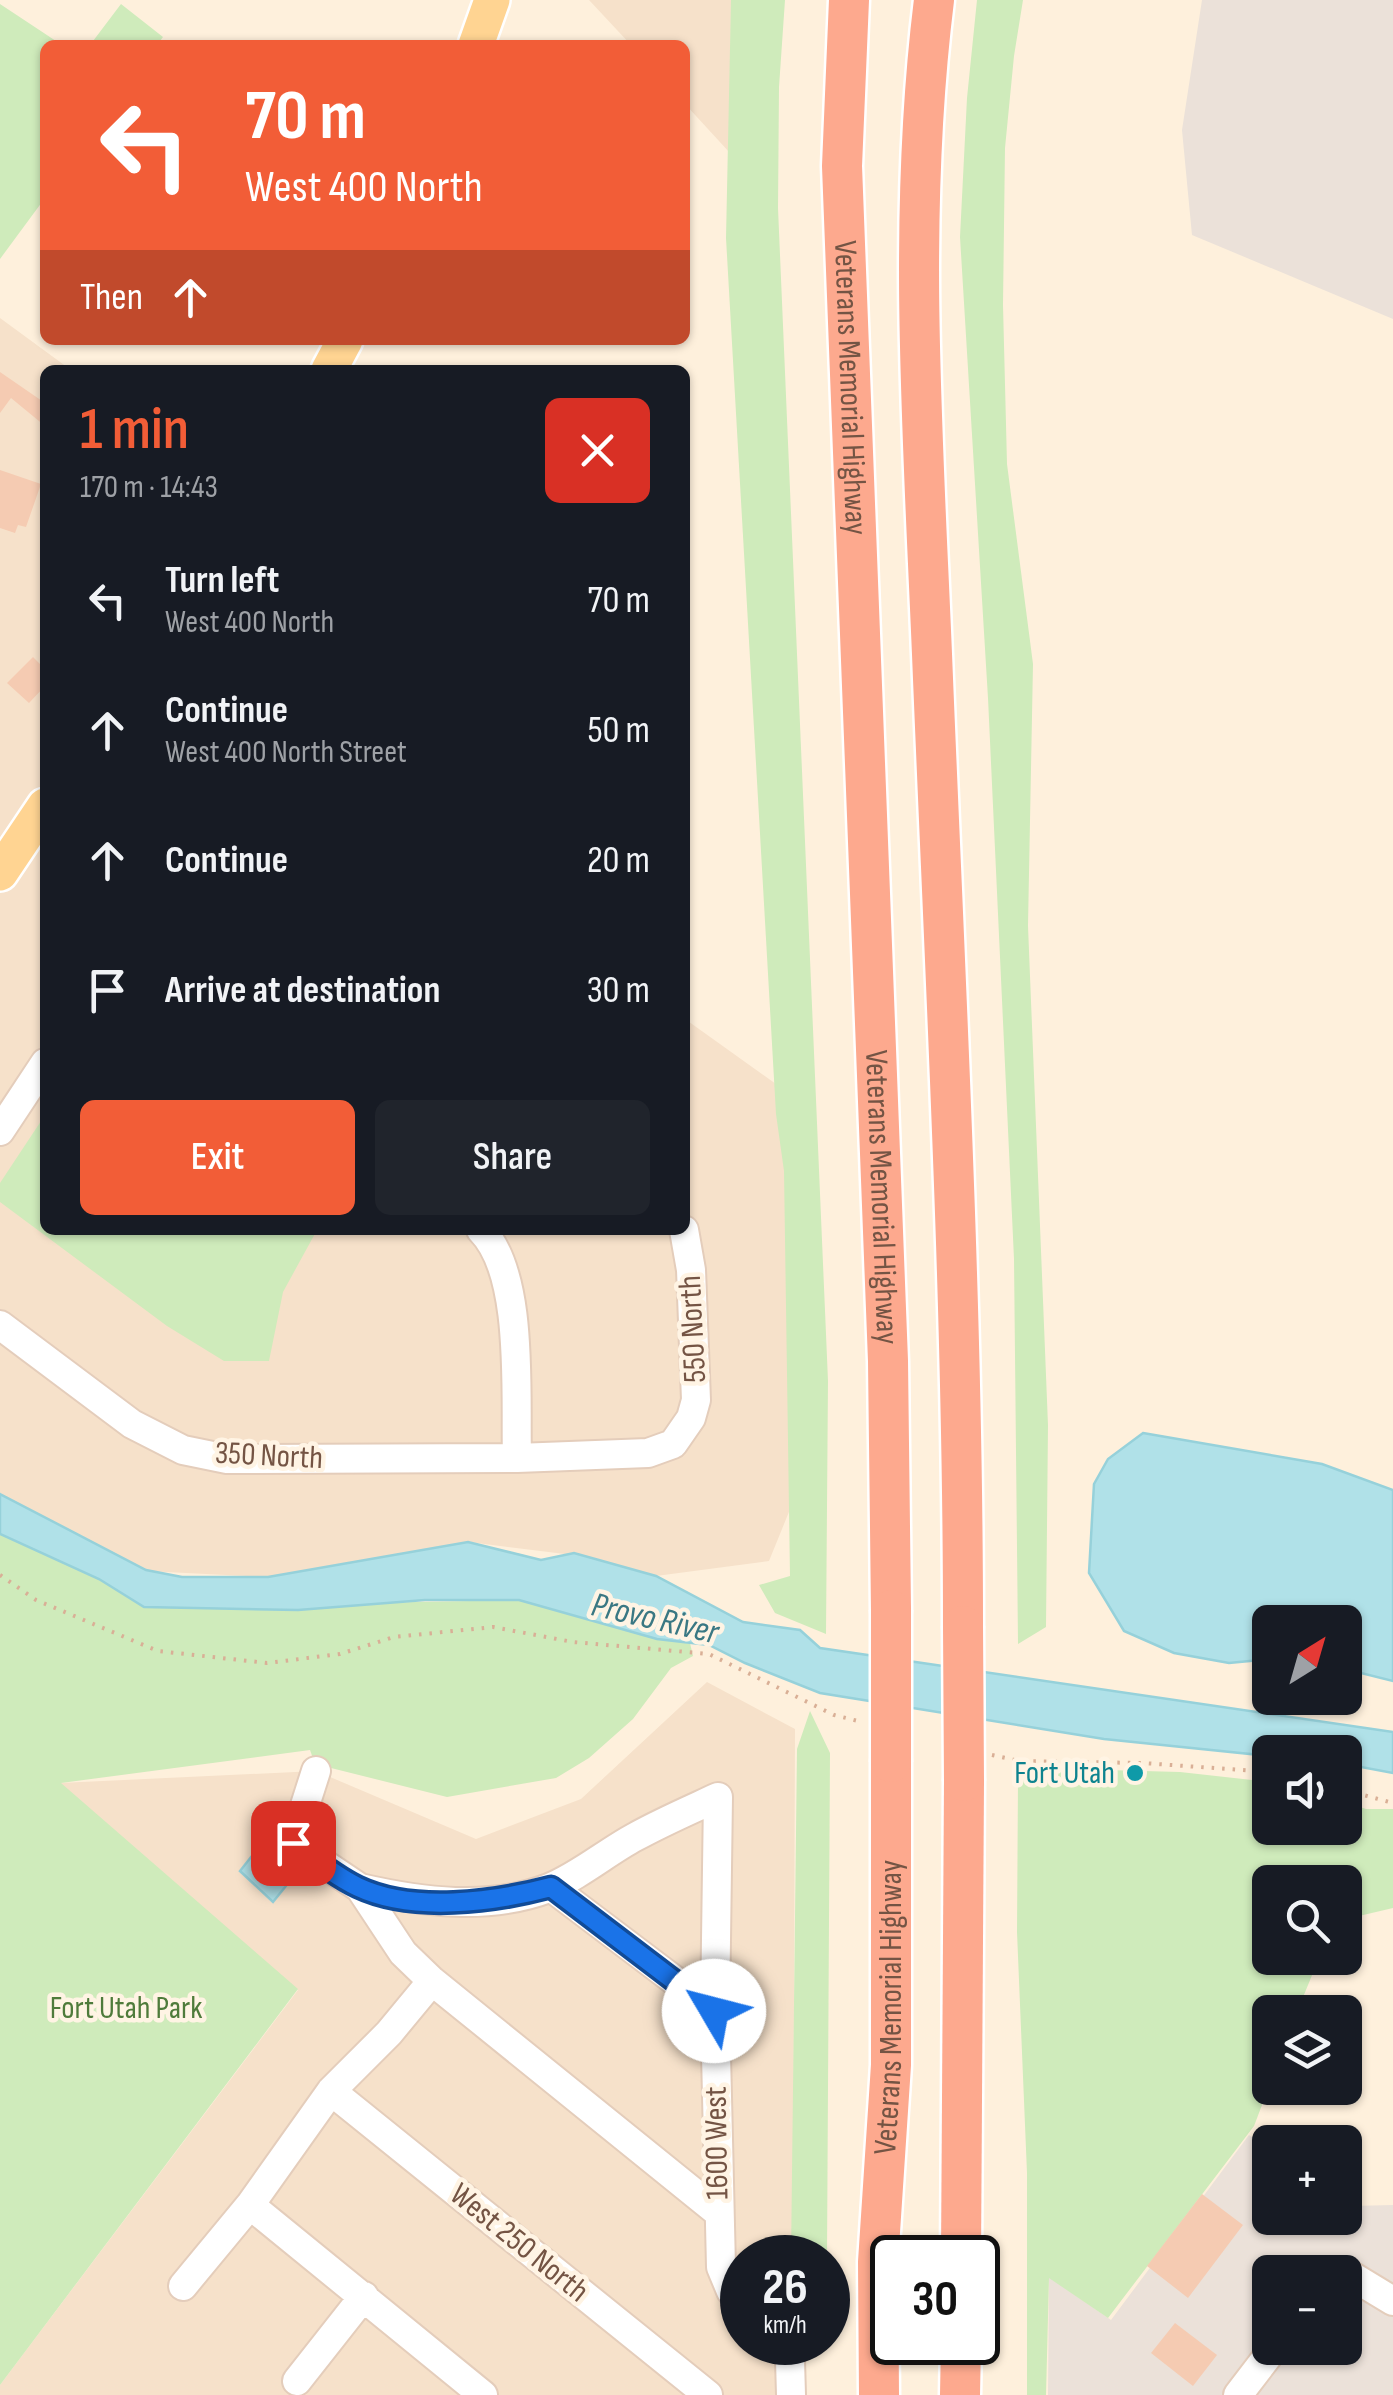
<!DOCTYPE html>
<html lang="en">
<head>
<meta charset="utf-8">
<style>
	:root { --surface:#171b24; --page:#20242c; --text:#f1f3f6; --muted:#9ea1a6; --accent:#f25d37 }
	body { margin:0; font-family:"Sofia Sans Condensed",sans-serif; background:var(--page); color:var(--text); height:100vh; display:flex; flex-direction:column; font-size:38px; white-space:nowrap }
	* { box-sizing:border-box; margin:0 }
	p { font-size:32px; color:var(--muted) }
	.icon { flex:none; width:55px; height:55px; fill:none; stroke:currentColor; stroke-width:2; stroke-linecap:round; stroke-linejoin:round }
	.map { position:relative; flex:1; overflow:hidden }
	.sheet { position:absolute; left:40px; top:365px; width:650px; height:870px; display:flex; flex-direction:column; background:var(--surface); border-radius:15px; box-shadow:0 2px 8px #0004 }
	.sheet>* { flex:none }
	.top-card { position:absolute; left:40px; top:40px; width:650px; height:305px; border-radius:15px; box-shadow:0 2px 8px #0004; background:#f25d37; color:#fff; overflow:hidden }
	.needle { width:65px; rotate:37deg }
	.tools { position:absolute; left:1252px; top:1605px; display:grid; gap:20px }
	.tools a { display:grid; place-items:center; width:110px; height:110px; border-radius:15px; background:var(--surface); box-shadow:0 2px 8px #0004; font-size:50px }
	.speed { position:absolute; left:720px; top:2235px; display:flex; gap:20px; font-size:50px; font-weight:700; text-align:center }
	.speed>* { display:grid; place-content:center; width:130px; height:130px; border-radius:50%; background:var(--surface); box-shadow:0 2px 8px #0004; line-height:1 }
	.speed small { font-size:25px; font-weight:400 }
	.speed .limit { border:5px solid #111; border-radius:15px; background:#fff; color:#111 }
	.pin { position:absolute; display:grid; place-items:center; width:85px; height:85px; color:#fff; margin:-42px; border-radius:20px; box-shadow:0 5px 15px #0006 }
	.me { position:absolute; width:110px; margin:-55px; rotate:307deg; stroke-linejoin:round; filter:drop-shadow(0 0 8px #0008) }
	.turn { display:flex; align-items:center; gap:35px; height:210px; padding:0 40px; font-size:45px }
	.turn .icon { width:130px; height:130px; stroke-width:2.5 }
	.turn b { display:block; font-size:70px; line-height:85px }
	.then { display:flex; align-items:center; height:95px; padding:0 40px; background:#0003; gap:20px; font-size:38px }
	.round { display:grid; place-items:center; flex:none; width:105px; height:105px; border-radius:15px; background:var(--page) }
	.summary { display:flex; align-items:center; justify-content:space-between; height:170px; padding:0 40px }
	h1 { font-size:60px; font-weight:600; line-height:75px; color:var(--accent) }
	.cta { display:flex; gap:20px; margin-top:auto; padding:20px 40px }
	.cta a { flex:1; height:115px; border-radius:15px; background:var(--accent); color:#fff; font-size:40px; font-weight:600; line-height:115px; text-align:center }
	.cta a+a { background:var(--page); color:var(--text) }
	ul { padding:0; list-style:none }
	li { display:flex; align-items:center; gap:30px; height:130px; padding:0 40px }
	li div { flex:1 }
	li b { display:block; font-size:38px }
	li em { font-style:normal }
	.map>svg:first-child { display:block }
</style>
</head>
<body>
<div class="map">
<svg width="1393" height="2395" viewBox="0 0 1393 2395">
	<rect width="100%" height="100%" fill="#fef0dc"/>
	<path fill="#f6e1ca" d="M589 0H731L730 153 685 104V45H631Z
		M0 318 71 370H45V1230H685V1019L783 1089 793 1502 769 1561 656 1576 589 1557 469 1542 268 1577 146 1571 0 1494Z
		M707 1682 795 1729 793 2257 742 2258V2342L793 2343 792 2395H0V2385L298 1990 60 1783 316 1771 476 1839 581 1799Z"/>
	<path fill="#ebe1d9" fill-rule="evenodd" d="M1202 0H1393V319L1192 235 1182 130Z
		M1249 2135 1270 2150V2218H1345V2203L1351 2206 1393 2205V2395H1048L1049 2277 1111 2320ZM1270 2272H1345V2348H1270Z"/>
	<path fill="#cfebbb" d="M731 0H785L779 87 778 208 828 1381 826 1634 775 1613 759 1585 790 1576 784 1171 776 1114 726 238Z
		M977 0H1023L1014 56 1005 148 1003 305 1007 464 1033 664 1028 926 1048 1425 1046 1627 1018 1644 1014 1259 988 698 960 237 967 98Z
		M0 4 62 45H45V198L0 259Z
		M121 4 163 37 157 45H90Z
		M45 1115V1230H317L283 1292 269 1361H224L167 1326 0 1202V1183Z
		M0 1534 99 1579 144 1607 519 1600 656 1639 690 1643 693 1656 671 1668 633 1719 589 1758 556 1778 447 1797 315 1764 310 1750 61 1783 298 1989 0 2385Z
		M810 1711 830 1753 827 2257 791 2258 797 1749Z
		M1070 1769 1180 1772 1270 1782V1828H1345V1802L1366 1809H1393V1908L1359 1916 1345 1915V1882H1270V1958H1319L1297 2012H1270V2084L1254 2126 1108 2318 1049 2278 1046 2395H1027V2173L1017 1932 1018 1778Z"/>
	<path fill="#b0e1e8" stroke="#96d1da" stroke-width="2.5" d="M1143 1433 1322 1464 1393 1490V1681L1345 1669V1622H1270V1659L1229 1663 1174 1653 1124 1631 1089 1573 1094 1484 1108 1459Z
		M0 1494 146 1570 182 1577H268L468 1542 541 1560 574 1553 656 1576 743 1622 800 1630 820 1648 1393 1732V1773L1345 1764V1752H1270V1756L1104 1739 820 1693 745 1663 709 1645 657 1639 519 1600H425L298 1610 144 1607 99 1579 0 1534Z
		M255 1852 290 1881 273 1902 240 1871Z"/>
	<path fill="#f5cbb2" d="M0 372 45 403V426L11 398 0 413Z
		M0 470 41 484 26 527 18 525 15 533 0 528Z
		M33 657 45 669V686L29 703 7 683Z
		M1202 2194 1243 2225 1188 2298 1147 2266Z
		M1175 2323 1217 2355 1193 2386 1151 2353Z"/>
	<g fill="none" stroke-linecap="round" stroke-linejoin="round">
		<g stroke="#e4cdbb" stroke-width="32">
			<path id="minor" d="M0 1131 45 1063
				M481 1230C525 1274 515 1397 517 1458
				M0 1325 132 1424 183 1450 227 1459 517 1458 648 1453 673 1444 691 1418 696 1400 691 1270 684 1230
				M316 1771 293 1843 360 1888 403 1953 432 1981 719 2213
				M551 1887 715 2011
				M360 1888C421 1902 489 1911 549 1888 579 1876 607 1852 635 1837 662 1822 690 1810 718 1797L715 2011 721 2267 731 2291 742 2303
				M331 2091 708 2395
				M250 2205 483 2395
				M1345 2276 1350 2275 1393 2301
				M183 2286 250 2205 331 2091 389 2033 432 1981
				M780 2342 790 2360 791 2395
				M297 2381 364 2296
				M1238 2395 1274 2348"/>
		</g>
		<g stroke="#fff" stroke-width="40">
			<path id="major" d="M476 45 492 0
				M329 370 345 340
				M0 873 45 806"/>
		</g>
		<g stroke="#fff" stroke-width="45">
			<g id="highway">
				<path id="s1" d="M849 0 842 166 888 1361 891 1610"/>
				<path d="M934 0C907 217 923 436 932 654 945 978 963 1302 963 1626"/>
				<path d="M961 2258 964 1781"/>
				<path id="s2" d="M879 2395 878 2262 891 2065V1762"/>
				<path d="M960 2395 961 2342"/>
			</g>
		</g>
		<path stroke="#d9af96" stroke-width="4" stroke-dasharray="2.5 8" stroke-linecap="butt" d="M0 1575 36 1600 158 1651 267 1663 340 1654 394 1637 493 1627 573 1642 709 1654 834 1715 862 1722
			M992 1755 1019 1761 1143 1763 1270 1772
			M1345 1790 1393 1803"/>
		<use href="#minor" stroke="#fff" stroke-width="28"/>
		<use href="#major" stroke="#ffd492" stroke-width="35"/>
		<use href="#highway" stroke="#fda98e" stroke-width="40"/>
		<g stroke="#fff" stroke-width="45" stroke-linecap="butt">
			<path id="highway-bridge" d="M891 1610V1762
				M963 1626 964 1781"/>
		</g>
		<use href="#highway-bridge" stroke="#fda98e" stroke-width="40"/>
	</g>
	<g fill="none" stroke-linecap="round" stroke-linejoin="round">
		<g stroke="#114b97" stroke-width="25">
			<path id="route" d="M293 1843C313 1858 335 1876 358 1887 413 1913 494 1902 551 1887L714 2011"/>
		</g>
		<use href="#route" stroke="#1a73e8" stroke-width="18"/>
	</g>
	<circle fill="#0f9aa8" stroke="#fff4e4" stroke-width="4" cx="1135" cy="1773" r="10"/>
	<g text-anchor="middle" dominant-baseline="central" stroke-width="9" stroke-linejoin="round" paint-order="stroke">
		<g font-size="32" fill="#745444" stroke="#fff4e4">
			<text stroke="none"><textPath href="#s1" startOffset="388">Veterans Memorial Highway</textPath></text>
			<text stroke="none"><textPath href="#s1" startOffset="1198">Veterans Memorial Highway</textPath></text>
			<text transform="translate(693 1329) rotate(-93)">550 North</text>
			<text transform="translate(269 1456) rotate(3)">350 North</text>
			<text stroke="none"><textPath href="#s2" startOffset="388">Veterans Memorial Highway</textPath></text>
			<text transform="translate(717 2143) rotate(-91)">1600 West</text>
			<text transform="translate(519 2243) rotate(39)">West 250 North</text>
		</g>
		<g font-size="32" fill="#0d838f" stroke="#fff4e4" text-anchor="end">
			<text x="1115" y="1773">Fort Utah</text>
		</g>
		<g font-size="32" fill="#4f7b3b" stroke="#fff4e4">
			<text x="126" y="2008">Fort Utah Park</text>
		</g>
		<g font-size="35" font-style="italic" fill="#3a7883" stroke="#fff4e4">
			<text transform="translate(655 1619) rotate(13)">Provo River</text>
		</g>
	</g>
</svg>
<div class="tools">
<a><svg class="needle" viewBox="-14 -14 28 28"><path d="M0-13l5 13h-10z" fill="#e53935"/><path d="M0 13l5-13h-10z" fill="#9ea1a6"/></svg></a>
<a><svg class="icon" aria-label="sound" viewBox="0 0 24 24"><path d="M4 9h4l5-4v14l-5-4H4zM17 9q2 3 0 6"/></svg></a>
<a><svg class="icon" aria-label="search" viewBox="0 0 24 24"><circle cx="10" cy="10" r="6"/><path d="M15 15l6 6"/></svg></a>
<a><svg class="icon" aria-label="layers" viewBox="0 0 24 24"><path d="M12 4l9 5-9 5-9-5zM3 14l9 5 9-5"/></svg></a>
<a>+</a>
<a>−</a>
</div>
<div class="speed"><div>26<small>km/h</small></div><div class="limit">30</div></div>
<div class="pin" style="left:293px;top:1843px;background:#d93025"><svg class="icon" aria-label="arrive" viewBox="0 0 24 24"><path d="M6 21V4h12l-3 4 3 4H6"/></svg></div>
<svg class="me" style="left:714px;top:2011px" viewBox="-20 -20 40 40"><circle r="19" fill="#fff"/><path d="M0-13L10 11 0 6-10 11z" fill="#1a73e8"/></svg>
<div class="top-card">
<div class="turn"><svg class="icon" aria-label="left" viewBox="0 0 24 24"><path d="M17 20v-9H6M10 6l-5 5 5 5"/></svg><div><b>70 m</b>West 400 North</div></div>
<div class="then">Then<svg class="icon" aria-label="ahead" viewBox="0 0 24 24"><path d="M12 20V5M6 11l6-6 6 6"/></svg></div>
</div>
<section class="sheet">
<div class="summary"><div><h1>1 min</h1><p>170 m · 14:43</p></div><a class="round" style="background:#d93025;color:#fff"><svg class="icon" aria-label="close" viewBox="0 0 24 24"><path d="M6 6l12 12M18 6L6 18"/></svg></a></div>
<ul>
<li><svg class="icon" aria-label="left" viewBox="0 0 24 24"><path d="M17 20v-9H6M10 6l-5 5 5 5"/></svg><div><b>Turn left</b><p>West 400 North</p></div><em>70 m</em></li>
<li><svg class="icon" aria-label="ahead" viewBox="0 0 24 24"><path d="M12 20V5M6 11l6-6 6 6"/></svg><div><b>Continue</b><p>West 400 North Street</p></div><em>50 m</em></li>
<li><svg class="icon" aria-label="ahead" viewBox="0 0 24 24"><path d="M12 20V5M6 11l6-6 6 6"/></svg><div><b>Continue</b></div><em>20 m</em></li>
<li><svg class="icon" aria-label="arrive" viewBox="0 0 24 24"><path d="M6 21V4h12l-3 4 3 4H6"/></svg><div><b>Arrive at destination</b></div><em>30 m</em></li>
</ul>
<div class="cta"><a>Exit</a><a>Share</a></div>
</section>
</div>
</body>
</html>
